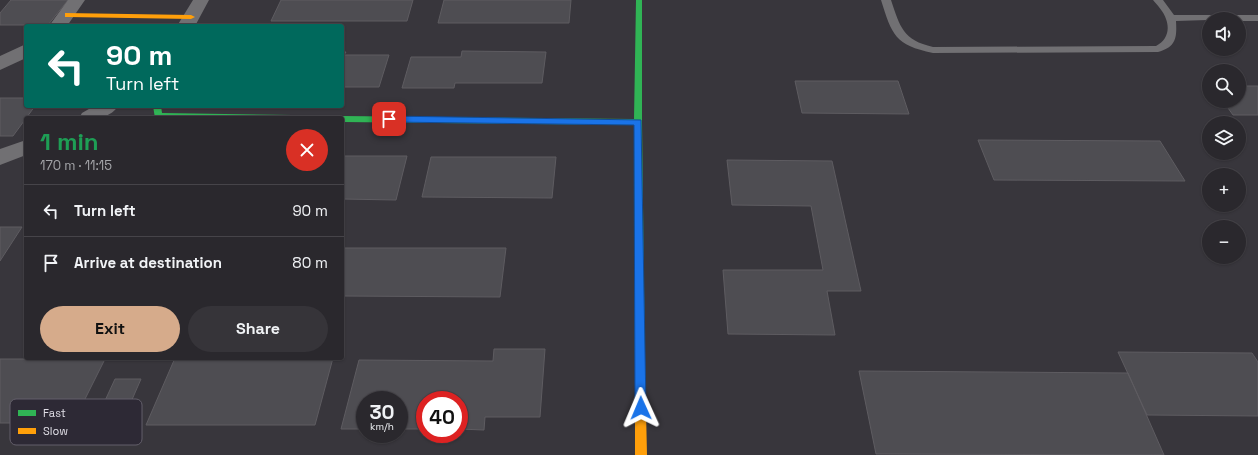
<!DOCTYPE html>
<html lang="en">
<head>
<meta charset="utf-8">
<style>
	:root { --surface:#2a282d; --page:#363439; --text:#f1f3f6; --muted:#a5a6aa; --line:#464449; --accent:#d6ab8b }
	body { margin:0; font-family:"Space Grotesk",sans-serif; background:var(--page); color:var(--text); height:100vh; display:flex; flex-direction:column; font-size:15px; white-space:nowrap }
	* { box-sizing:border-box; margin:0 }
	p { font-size:13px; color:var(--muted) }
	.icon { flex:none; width:22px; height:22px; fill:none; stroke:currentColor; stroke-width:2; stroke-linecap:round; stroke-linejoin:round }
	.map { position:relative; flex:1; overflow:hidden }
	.panel { position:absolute; left:24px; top:116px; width:320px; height:244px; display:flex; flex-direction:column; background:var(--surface); border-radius:4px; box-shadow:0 1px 3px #0004,0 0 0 1px var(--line) }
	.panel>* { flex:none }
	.hud { position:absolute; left:24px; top:24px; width:320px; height:84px; border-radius:4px; box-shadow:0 1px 3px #0004,0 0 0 1px var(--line); background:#00695c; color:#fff; overflow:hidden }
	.controls { position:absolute; left:1202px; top:12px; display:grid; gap:8px }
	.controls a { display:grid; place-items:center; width:44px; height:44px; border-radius:50%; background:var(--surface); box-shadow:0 1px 3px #0004,0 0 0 1px var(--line); font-size:20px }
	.speed { position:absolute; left:356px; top:391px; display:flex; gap:8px; font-size:20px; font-weight:700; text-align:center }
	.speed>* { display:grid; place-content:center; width:52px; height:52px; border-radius:50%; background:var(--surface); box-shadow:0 1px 3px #0004,0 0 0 1px var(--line); line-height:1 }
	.speed small { font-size:10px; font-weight:400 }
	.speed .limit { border:6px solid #d22; background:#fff; color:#111 }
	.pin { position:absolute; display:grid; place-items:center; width:34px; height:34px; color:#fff; margin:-17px; border-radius:8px; box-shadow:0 2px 6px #0006 }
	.me { position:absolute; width:44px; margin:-22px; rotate:359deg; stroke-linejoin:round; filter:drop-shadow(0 0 3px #0008) }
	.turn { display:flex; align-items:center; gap:14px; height:84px; padding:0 16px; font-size:18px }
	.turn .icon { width:52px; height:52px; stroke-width:2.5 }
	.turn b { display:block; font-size:28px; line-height:34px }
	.round { display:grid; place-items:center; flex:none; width:42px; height:42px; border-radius:21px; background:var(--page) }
	.head { display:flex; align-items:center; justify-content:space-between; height:68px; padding:0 16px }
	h1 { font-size:24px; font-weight:700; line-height:30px; color:#1e9e55 }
	.button { display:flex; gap:8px; margin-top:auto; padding:8px 16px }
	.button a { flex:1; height:46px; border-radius:24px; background:var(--accent); color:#111; font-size:16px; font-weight:700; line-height:46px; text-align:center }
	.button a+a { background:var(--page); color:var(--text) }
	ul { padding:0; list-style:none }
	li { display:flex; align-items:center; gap:12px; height:52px; padding:0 16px; border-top:1px solid var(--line) }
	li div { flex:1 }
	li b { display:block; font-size:15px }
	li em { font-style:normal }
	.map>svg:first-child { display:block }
</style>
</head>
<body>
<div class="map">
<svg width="1258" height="455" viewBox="0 0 1258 455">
	<rect width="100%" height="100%" fill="#38363c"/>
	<path fill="#4e4d52" stroke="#5e5c61" d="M11 0H68L48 25H0V13Z
		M281 0H413L407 21H271Z
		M444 0H571L569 23H438Z
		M462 51 546 52 542 83H455L454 88H402L411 57H461Z
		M342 52H346L344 55H389L379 87H342Z
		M795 81H898L909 114 802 113Z
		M1239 86H1258V115H1233L1223 101H1239Z
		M0 98H26V106H35L13 136H0Z
		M978 140 1160 141 1185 181 994 180Z
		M342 156H407L396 200 342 199Z
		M431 157H556L552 198 422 197Z
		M727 160 832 161 861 291H827L835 335 728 334 723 270H823L811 206 732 205Z
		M0 227H22L0 261Z
		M342 248H506L500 297 342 296Z
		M494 349H545L540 417H485L484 430 459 429V400H425V429H399V400H365V429H341L359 360 493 361Z
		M1118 352 1252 353 1258 362V416L1147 415Z
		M175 358H333L315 425H146Z
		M0 359H105L73 423H0Z
		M859 371 1128 373 1164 455 876 454Z
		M115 379H141L124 418H97Z"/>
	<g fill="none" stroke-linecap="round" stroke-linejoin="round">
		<path fill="#717073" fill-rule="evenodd" d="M881 0H891C900 27 903 40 933 47L1156 46C1167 40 1170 30 1166 19 1164 12 1157 5 1153 0H1163L1174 15H1258V21H1239V19L1176 21C1177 38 1176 47 1158 52L933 53C895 45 892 35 881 0Z"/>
		<path fill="#717073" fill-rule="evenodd" d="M68 0H85L67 26H49Z
			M193 0H209L195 26H177Z
			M26 44V58L0 70V56Z
			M94 106H118C109 120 94 118 79 118L82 113Z
			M26 140V155L0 165V149Z"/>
		<path fill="#30b455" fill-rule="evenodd" d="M636 0H642V122L645 365 644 368 640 370 636 368 635 365 634 125 342 122V118H339L342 116 634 119Z
			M153 106H161L162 113 292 115 296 118H155Z"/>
		<path fill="#ff9f0a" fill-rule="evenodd" d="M65 13 191 15 195 17 191 19 67 17H65Z
			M640 360 644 362 645 365 647 455H635V365L636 362Z"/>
	</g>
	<path fill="#1a73e8" stroke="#114b97" d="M389 116 641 120 646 408 644 411 641 413 637 411 635 408 634 125 389 122 385 119Z"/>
	<rect x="10" y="399" width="132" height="46" rx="6" fill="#2d2935" stroke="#635f6a" stroke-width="1"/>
	<rect x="18" y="410" width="18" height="6" fill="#30b455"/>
	<rect x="18" y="428" width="18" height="6" fill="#ff9f0a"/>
	<g font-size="11" fill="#e0dee6">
		<text x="43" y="417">Fast</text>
		<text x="43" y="435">Slow</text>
	</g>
</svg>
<div class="controls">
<a><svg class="icon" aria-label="sound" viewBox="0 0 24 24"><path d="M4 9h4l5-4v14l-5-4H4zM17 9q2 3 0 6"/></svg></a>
<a><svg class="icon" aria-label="search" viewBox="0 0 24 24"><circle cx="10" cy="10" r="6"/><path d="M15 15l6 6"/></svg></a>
<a><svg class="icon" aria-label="layers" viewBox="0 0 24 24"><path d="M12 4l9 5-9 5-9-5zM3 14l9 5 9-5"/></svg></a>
<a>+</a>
<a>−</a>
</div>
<div class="speed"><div>30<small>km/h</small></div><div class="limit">40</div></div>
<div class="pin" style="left:389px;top:119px;background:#d93025"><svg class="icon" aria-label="arrive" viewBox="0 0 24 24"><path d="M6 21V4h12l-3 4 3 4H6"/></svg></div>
<svg class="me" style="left:641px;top:408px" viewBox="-20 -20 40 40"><path d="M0-17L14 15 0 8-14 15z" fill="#1a73e8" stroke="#fff" stroke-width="4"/></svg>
<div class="hud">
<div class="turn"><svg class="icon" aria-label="left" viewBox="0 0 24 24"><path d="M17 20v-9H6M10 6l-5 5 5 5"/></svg><div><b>90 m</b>Turn left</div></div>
</div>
<section class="panel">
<div class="head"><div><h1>1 min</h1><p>170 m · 11:15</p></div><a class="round" style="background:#d93025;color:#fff"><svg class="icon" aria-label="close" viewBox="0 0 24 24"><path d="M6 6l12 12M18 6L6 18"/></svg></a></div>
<ul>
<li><svg class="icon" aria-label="left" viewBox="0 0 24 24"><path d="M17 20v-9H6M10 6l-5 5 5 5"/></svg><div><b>Turn left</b></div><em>90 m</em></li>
<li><svg class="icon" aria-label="arrive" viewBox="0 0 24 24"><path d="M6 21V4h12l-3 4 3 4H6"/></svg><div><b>Arrive at destination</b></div><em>80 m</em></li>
</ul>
<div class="button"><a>Exit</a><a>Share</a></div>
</section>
</div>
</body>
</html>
